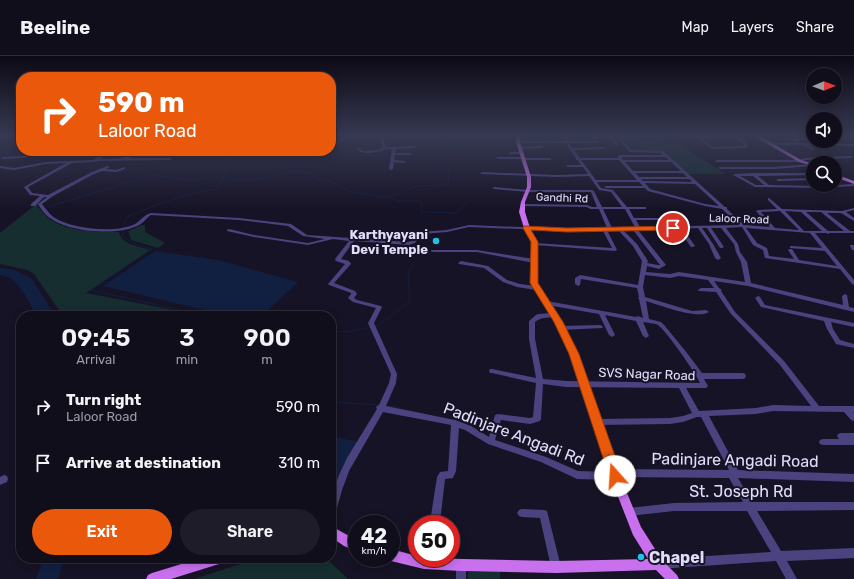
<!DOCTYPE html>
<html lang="en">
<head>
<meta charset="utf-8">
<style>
	:root { --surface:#110e1c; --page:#1e1c29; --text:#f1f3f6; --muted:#9c9ca3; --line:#302e3b; --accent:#ea580c }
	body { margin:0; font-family:Rubik,sans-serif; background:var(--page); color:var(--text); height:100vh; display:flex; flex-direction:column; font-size:15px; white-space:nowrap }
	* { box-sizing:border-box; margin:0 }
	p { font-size:13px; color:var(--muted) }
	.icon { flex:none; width:22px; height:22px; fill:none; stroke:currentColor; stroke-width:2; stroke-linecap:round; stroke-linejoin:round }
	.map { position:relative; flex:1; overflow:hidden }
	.sheet { position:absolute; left:16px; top:255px; width:320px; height:252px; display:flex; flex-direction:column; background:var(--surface); border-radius:16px; box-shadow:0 2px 10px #0003,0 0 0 1px var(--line) }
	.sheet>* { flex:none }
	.top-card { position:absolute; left:16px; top:16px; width:320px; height:84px; border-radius:16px; box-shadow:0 2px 10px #0003,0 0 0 1px var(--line); background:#ea580c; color:#fff; overflow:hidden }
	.needle { width:26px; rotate:89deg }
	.buttons { position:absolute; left:806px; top:12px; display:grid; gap:8px }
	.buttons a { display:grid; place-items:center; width:36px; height:36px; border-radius:50%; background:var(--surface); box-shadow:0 2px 10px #0003,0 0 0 1px var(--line); font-size:20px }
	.speed { position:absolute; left:348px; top:459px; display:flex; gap:8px; font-size:20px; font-weight:700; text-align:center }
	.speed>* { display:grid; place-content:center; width:52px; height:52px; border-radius:50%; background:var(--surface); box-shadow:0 2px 10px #0003,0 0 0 1px var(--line); line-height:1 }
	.speed small { font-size:10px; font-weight:400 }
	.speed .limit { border:6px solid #d22; background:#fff; color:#111 }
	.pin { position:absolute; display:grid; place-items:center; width:34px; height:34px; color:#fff; margin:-17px; border:2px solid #fff; border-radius:50%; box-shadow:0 1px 4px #0007 }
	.me { position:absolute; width:44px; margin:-22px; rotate:341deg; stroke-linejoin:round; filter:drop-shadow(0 0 3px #0008) }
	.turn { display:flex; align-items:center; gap:14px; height:84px; padding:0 16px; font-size:18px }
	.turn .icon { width:52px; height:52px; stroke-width:2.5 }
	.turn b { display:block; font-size:28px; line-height:34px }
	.eta { display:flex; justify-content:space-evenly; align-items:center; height:68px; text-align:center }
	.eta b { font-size:24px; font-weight:600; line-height:28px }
	.cta { display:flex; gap:8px; margin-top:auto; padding:8px 16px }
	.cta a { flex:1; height:46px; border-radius:24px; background:var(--accent); color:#fff; font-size:16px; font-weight:600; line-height:46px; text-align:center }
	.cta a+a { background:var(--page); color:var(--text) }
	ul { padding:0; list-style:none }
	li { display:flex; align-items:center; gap:12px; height:56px; padding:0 16px }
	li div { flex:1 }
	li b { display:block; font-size:15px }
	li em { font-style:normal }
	header { display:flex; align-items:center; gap:24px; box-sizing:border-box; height:56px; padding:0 20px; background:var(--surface); border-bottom:1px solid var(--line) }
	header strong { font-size:19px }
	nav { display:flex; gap:22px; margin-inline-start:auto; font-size:14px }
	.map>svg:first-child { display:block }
</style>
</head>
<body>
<header>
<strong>Beeline</strong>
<nav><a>Map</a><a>Layers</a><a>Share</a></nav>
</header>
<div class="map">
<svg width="854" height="523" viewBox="0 0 854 523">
	<rect width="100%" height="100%" fill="#171326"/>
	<path fill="#162e2f" d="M634 83 644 85 674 84 725 118H687L663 95 631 94 622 84Z
		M40 145 37 150C42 155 46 161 51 164 69 176 97 176 119 176 122 189 139 190 150 194L86 237 174 254 193 260H63L34 218 27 214 0 208V177Z
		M142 169H145V176L165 187 158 192 131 184 128 175Z
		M259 502H326L348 523H194Z
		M500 515V523H468V516Z"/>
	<path fill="#111f40" d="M155 195 218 204 298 226 262 260H230L103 230Z
		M0 212 15 214 32 223 55 260H36C28 245 19 221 0 219Z
		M331 380 358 386 334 438 331 437Z
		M44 502H65L58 523H36Z"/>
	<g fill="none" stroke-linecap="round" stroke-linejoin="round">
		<path stroke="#111f40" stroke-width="1" d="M446 90H471
			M0 96 13 98 32 95
			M293 104 294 115
			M416 113 448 115
			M224 123H261L290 116 312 117 313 122 332 126 348 135 388 142 416 130 448 129 449 113 444 106 447 86 443 81
			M392 142 397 145H422L421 156 457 157 468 146
			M48 151 152 119 188 124 224 121
			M207 260 91 234 152 193 135 188 123 181V171L127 161C156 148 185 138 216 133L224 121 231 101
			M374 271 378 270 410 245 408 218 414 206
			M331 275 346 276 371 271
			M331 346 378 349
			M386 350 401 352"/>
		<path fill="#4a437f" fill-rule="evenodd" d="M342 79H345L344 85 342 86 340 85Z
			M360 79H364V81L361 82Z
			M380 79H418L419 80 417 81H383L386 91 414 90 416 91 414 92 396 93 395 97H410L412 98 410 99H395L394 104 404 105 406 106 404 107 394 106 393 113 391 114 389 113 392 93C380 93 367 102 356 93L359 92 363 95 378 94 383 92Z
			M561 79H636L665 81V83H664L632 81 633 82 631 83H622L631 94 663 95 725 151H727V153L744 169 770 171 756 155 758 154 777 153 768 144V142H769L782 153 842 155 854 152V154L846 156 854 162V165L841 157H827L850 175H854V177H830L828 178 826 177H815L854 224V229L852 228 840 213 765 202 763 194 753 189 742 171 726 172 738 188 740 196 747 206 751 227 843 249 842 240 845 238 847 239 849 251 854 252V256L748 230 714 225 719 232 722 234 721 235 735 256 784 305 819 350H854V356H853L854 357V365L851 364 844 356 773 355 756 358 709 360 738 414 854 418V426L738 422 752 446H854V454L757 455 781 495 854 492V502L787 505 797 523H786L776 505 658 513 655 511 653 508 655 505 658 503 771 496 747 455H674L629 460 626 459 624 456 626 453 629 452 674 447 743 446 729 422 619 421 618 423 615 424 577 423 541 406 488 388 465 374 459 372 456 415 453 422 445 423 440 466 439 468H431L430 466 437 421 440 416 448 415 451 369 383 356 349 415 342 434 336 455 334 458 331 459V440L339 419 347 402 377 353 376 352 377 350 379 349 389 327 391 318 368 267 376 252 353 246 348 242 351 238V237L329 229 328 228 345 208 336 205 335 203 349 185 333 183 308 189 254 181 227 175V174L229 173 254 179 308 187 325 183 303 180 288 170 239 164 151 159C146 162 143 168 137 170 116 180 68 176 50 162 45 159 41 153 38 148L47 141H44L35 150H31V148L40 140 30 139 24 131 66 107 46 108 14 114 0 112V110L14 112 46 106 93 104 108 95H112L100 103 123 102 138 95H139V97L129 102H171L172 103 170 104 97 105 94 106 72 107 28 131 32 137 48 139 92 116 107 110 110 111 106 113 116 114 125 111V113L116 116 102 115 94 118 53 140 42 148C46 153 50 159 55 162 73 173 114 177 133 169 140 166 143 159 151 157L239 162 291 168 307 179 408 186 411 185 419 176 447 174 469 169 567 173 607 172 599 153H591L586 151 523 150 521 149 523 148 587 149 592 151H597L591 136H528L494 133 492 132 494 131 528 134H592L594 135 602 151H622L611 136 599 134 589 120 556 121 482 118 480 117 482 116 556 119 588 118 583 111H567V109H581L578 104H576V102L570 94H569V92L566 87H518L516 86 518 85H564L562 81 543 82 541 81 543 80ZM608 80 617 90 619 89 611 80H625L627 81H620L618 82 629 96 661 97 663 99H620L618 100V102H580L574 94 604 93 606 92 604 91 572 92 569 87H597L599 86 594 81ZM565 81H592L595 85H568ZM622 101H666L669 104H623ZM581 104H619L637 124H596ZM625 106H671L681 115H633ZM635 117H683L687 121H639ZM641 123H690L692 126 643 125ZM597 126H639L643 130H606L604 131 606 132H645L648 135 705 150 722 153 739 169 640 171 636 164H659L661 163 659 162H634L629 153H646V151H627L613 134 601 132ZM645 127 695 128 719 150 705 148 650 133ZM603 153H625L635 171 612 172ZM780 155 799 174 775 172 761 156ZM785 155 801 156 822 175H804ZM806 156H821L844 175H828ZM469 171 567 175H603L612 192 535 187 533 188 535 189 615 195 617 194 607 174H618L633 190 642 205 638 229 580 219 575 222V228L578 230 580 229 581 223 637 232 639 241 638 242 639 243 643 262 638 260 636 261 547 245 544 247 547 249 599 258 609 279 612 281 615 279 605 259 636 265 643 280 646 282 649 280 643 266C647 267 654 267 658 269 667 276 695 316 700 327L566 325 543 323 535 283V266C543 259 550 264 557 259L554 257 538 258 536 259 529 265V283L536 322 492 313H490L489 315 490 317H492L536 327 533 361 530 362 498 358 495 359 489 381 471 370 455 364 386 350 396 327 397 318 374 267 382 251 381 250 357 244 354 242 357 238 355 235 334 227 351 208 349 205 341 203 354 185 409 189 415 187 422 178 447 176ZM698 172 709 188 715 202 718 204 721 202 713 188 702 172H707L720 192H722L724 191 711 172H721L734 188 736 196 741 206 745 226 679 216 670 218 646 216 647 210 659 213 666 209 638 174 678 173 691 191H693L695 190 683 173ZM746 172 810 177 822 192 792 190H790V192L825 195 837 210 799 204 792 193H790L788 194 794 203 769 200 767 192 757 187ZM623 174H633L660 209H658L647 207 648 205 637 188ZM645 219 670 222 679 220 708 224 714 232H701L698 234 699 235 716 236 731 258 780 309 811 350 773 349 756 352 699 355 686 332H706L708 330 704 323H743L745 322 746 320 745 318 743 317H702L687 297 665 270 661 266 649 263 646 245C660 249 697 264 709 256L706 254 692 255 645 241 643 231ZM543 328 566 331 679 332 692 357 683 360 670 362 597 363 594 364 593 366 594 368 597 369 670 368 683 366 697 361H701L729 414 615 413 612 414 611 416 578 415 546 401 495 384 501 364 530 368 540 365 541 363Z
			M714 79H717L720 82 718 83 701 82 713 91 744 90 743 88 731 79C737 79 746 85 748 91L746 92 712 93 697 82 682 83 683 84 681 85 677 82 679 81 698 80 715 81Z
			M763 79H768L761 83 758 82Z
			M854 81V83L841 84 839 83Z
			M792 82H813V84H796L799 87 854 88V90L808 89 813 92 814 93 812 94 803 89H770L768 88 770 87H795V86L790 83Z
			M542 90H543V92L519 93 517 92 519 91Z
			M46 95H53L23 102 3 103 1 102 3 101 23 100Z
			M511 96H521L523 97 521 98H510L509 97Z
			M851 100H852V102L805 104 800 106H717L715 105 717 104H799L804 102Z
			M497 101H524L526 102H550L552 103 550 104H524L522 103H498L496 102Z
			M812 108H813V110L774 113H720L718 112 720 111H774Z
			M753 117H813V119L758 120 769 129 820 130 854 128V130L820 132 755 131 733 119 735 118ZM740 120H753L764 129H756Z
			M813 122V124L778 125 776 124 778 123Z
			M850 189H854V194H852L850 190Z
			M431 194H477L534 203 537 205 534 207 477 196H433L431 195Z
			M461 205 488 210 507 224 520 228 536 230 539 232 536 234 517 231 503 226 484 212 459 208 458 207Z
			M758 240 760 241 765 249 854 267V271L831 266 833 273 840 284 854 288V292L836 288 827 273 824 265 761 251 755 242Z
			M600 269 602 270 603 271 602 272 561 274 558 272 561 270Z
			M841 377H854V389H823L820 388 819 386 820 384 823 383H839L837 380 838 378Z
			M4 419 7 420 8 423 7 426 0 429V421Z
			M522 453 544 454 547 455 561 511 559 514 556 516 553 514 551 511 540 462 522 461 519 460 517 457 519 454Z
			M461 504 464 506 466 509V523H456V509L458 506Z"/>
		<path fill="#c870ee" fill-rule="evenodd" d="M516 79H520V86L531 121V131L525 146V156L530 172 538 186 537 227 562 266 578 298 620 420 641 471 662 504 677 519 679 523H665L656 514 556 517 461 515 424 513 391 505 387 502H391V493L417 500V502L556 505 648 503 633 479 610 420 570 298 554 266 531 227 532 186 524 172 519 156 521 146 527 131V121L516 86Z
			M752 79H758L801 104 813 108V110L799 106Z
			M835 118 854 125V128L835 121Z
			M331 470 351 481 357 483V495L344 490 331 481Z
			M201 502H225L223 506 219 508 171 523H146L148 519 152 517Z"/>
	</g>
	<linearGradient id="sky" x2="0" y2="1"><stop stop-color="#0d0a15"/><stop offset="0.52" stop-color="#363952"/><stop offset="1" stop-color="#363952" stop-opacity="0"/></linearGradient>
	<rect width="854" height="153" fill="url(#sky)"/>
	<path fill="#ea580c" stroke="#983908" d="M524 170 567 172 673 170 676 172 673 174 567 176 531 174 538 186V227L563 266 579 298 622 420 620 424 615 426 611 424 609 420 569 298 554 266 530 227 531 186 523 172Z"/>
	<g fill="#1fc1e4" stroke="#171326" stroke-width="1.5">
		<circle cx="436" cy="185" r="4"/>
		<circle cx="641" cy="501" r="4"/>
	</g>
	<g text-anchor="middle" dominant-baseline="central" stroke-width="4" stroke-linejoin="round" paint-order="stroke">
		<g font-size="11" fill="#e2dcfb" stroke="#171326">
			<text transform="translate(562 142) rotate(2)">Gandhi Rd</text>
			<text transform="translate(739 163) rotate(2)">Laloor Road</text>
		</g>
		<g font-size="13" font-weight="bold" fill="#e2dcfb" stroke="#171326" text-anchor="end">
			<text x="428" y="178">Karthyayani<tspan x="428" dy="15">Devi Temple</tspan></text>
		</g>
		<g font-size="13" fill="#e2dcfb" stroke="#171326">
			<text transform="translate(647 318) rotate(2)">SVS Nagar Road</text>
		</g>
		<g font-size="16" fill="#e2dcfb" stroke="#171326">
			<text transform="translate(514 378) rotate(21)">Padinjare Angadi Rd</text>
			<text transform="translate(735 404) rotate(1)">Padinjare Angadi Road</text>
			<text x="741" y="435">St. Joseph Rd</text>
		</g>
		<g font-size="16" font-weight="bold" fill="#e2dcfb" stroke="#171326" text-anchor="start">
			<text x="649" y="501">Chapel</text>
		</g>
	</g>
</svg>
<div class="buttons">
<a><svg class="needle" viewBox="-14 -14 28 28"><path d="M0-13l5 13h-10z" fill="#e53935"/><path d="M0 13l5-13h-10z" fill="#9c9ca3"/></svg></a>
<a><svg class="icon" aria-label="sound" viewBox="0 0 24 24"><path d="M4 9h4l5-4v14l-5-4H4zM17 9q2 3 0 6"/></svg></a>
<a><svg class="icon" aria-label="search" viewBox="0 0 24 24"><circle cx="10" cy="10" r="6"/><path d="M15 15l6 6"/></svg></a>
</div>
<div class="speed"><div>42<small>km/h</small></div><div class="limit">50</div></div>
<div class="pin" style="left:673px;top:172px;background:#d93025"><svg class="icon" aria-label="arrive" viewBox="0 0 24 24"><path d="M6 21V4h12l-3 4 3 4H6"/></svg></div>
<svg class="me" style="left:615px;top:420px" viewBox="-20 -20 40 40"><circle r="19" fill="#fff"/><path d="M0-13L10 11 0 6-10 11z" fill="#ea580c"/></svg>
<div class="top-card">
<div class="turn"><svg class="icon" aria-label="right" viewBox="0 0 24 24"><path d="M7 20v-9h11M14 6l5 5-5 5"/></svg><div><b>590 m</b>Laloor Road</div></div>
</div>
<section class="sheet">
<div class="eta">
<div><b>09:45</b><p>Arrival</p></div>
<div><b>3</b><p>min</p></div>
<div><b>900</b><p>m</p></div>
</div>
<ul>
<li><svg class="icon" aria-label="right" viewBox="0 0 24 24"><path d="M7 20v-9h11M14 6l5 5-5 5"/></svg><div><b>Turn right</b><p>Laloor Road</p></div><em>590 m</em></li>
<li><svg class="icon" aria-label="arrive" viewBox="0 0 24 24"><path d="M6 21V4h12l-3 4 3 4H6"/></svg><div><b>Arrive at destination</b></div><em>310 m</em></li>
</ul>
<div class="cta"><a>Exit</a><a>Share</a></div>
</section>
</div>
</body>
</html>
